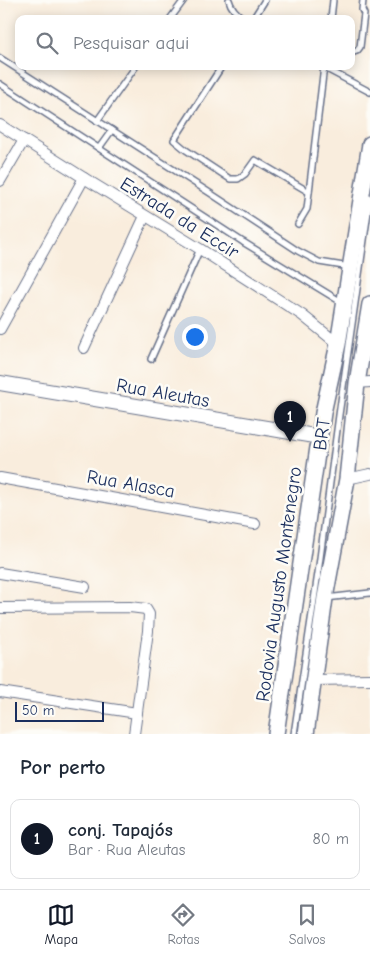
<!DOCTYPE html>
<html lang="pt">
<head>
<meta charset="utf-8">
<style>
  body { margin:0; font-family:"Comic Neue",sans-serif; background:#f6f6f7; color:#1f2937 }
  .scale { position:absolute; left:15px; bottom:12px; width:89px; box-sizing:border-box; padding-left:5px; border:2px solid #1b2f5e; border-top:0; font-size:14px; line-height:18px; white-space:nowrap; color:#1b2f5e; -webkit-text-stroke:4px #fdfcf7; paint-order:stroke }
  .you { position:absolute; left:194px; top:336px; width:18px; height:18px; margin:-12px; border:4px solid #fff; border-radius:50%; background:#1a73e8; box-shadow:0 0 0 8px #1a73e833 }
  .badge { display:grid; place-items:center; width:32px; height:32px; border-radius:50%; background:#111827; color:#fff; font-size:16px; font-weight:700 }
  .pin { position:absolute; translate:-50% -41px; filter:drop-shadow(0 1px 2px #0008) }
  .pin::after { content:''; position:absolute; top:26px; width:18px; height:15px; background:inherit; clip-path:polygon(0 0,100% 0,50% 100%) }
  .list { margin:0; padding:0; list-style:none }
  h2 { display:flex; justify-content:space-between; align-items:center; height:65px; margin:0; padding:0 20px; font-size:21px }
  h2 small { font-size:16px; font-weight:400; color:#747a83 }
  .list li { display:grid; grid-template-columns:32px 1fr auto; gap:15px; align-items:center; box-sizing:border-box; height:80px; margin:0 10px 10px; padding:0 10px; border:1px solid #e0e1e3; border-radius:10px }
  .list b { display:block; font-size:19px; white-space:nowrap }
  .list p { margin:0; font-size:16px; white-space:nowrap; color:#747a83 }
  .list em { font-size:16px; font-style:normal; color:#747a83 }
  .icon { flex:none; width:28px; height:28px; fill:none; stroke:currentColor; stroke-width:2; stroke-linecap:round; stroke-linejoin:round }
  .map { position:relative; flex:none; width:370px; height:734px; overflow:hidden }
  .search { position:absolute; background:#fff; box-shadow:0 2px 12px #0003; left:15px; right:15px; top:15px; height:55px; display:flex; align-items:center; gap:12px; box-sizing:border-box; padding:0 18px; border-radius:10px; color:#747a83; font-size:19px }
  .sheet { height:155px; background:#fff }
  nav { display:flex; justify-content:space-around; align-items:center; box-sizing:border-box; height:70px; border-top:1px solid #e0e1e3; background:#fff; font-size:14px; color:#747a83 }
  nav a { display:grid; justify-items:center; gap:2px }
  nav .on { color:#111827 }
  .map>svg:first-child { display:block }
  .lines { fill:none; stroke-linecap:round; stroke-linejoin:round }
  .lane-casing { stroke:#69728a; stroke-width:8 }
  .street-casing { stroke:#69728a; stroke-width:12 }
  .secondary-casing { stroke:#69728a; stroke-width:16 }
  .primary-casing { stroke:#69728a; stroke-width:18 }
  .lane { stroke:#fff; stroke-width:5 }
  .street { stroke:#fff; stroke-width:10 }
  .secondary { stroke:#fff; stroke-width:14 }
  .primary { stroke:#fff; stroke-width:15 }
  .labels { text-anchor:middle; stroke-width:5; stroke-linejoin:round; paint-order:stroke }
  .street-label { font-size:19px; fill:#1b2f5e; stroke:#fdfcf7 }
</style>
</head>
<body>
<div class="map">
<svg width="370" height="734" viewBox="0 0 370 734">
  <rect width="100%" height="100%" fill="#fdfcf7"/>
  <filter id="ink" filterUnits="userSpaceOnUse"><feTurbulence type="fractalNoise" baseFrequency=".02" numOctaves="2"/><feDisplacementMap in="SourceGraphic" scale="10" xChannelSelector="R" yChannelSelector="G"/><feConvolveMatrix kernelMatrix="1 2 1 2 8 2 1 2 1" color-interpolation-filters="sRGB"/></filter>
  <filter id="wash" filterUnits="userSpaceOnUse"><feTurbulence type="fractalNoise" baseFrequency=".0096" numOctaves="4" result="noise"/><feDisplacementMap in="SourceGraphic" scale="20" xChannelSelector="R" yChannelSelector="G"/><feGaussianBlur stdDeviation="1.12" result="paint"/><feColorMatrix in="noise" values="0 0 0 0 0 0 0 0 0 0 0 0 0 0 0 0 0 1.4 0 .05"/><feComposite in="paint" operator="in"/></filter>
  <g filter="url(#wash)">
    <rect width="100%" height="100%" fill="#f9eddd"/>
  </g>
  <g filter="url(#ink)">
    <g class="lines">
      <defs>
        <g id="lane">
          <path d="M 229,0 C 231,8 237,14 244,19"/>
          <polyline points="170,19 184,0"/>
          <polyline points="253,19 265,0"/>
          <polyline points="331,19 333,0"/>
          <polyline points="351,53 357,51 360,47 364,14 362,10 363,0"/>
          <polyline points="0,58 210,193 298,251 319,262 350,267"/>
          <polyline points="222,66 174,140 186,150 230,179 238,179 245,174 255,160 309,192"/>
          <polyline points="321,66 370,92"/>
          <polyline points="0,84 243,242 343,303"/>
          <polyline points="97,121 136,66"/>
          <polyline points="99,148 112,130"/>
          <polyline points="298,224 307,209 324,66"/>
          <polyline points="151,359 200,249"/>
          <polyline points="326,598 370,593"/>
          <polyline points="294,734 318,573 339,415 370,198"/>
        </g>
        <g id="street">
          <polyline points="0,125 84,178 200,249 302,315 338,344"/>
          <polyline points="0,181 24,140"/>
          <polyline points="0,329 84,178"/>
          <polyline points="84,348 145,216"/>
          <polyline points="357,383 370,382"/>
          <polyline points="0,478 255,524"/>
          <polyline points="347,479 370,474"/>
          <polyline points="0,573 85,587"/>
          <polyline points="0,608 130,607 146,609 149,614 148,631 134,734"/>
          <polyline points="314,680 370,679"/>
          <polyline points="0,692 137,713"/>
        </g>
        <polyline id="secondary" points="0,383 320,437"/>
        <g id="primary">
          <polyline points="276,734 323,413 338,344 370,144"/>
          <polyline points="306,734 325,598 347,479 357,383 370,304"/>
        </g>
      </defs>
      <use href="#lane" class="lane-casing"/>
      <use href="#street" class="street-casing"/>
      <use href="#secondary" class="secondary-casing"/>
      <use href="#primary" class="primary-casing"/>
      <use href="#lane" class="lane"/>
      <use href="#street" class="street"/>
      <use href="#secondary" class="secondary"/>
      <use href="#primary" class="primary"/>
    </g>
  </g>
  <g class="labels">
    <g class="street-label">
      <text transform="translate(180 217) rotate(32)" y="7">Estrada da Eccir</text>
      <text transform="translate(163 392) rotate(10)" y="7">Rua Aleutas</text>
      <text transform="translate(321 434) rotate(-82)" y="7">BRT</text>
      <text transform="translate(131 483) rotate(10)" y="7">Rua Alasca</text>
      <text transform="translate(278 584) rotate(-82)" y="7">Rodovia Augusto Montenegro</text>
    </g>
  </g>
</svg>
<div class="scale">50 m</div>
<div class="you"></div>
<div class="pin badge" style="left:290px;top:442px">1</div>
<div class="search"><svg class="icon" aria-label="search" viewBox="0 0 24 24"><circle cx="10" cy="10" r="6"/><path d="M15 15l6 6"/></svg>Pesquisar aqui</div>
</div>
<section class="sheet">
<h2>Por perto<small></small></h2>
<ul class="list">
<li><span class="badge">1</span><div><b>conj. Tapajós</b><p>Bar · Rua Aleutas</p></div><em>80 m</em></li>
</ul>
</section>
<nav>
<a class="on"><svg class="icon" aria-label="map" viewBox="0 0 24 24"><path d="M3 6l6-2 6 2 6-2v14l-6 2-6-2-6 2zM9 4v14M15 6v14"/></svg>Mapa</a>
<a><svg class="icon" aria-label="directions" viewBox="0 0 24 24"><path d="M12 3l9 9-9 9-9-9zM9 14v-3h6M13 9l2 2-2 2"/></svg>Rotas</a>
<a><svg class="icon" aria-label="saved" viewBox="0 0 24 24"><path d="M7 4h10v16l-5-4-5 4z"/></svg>Salvos</a>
</nav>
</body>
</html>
